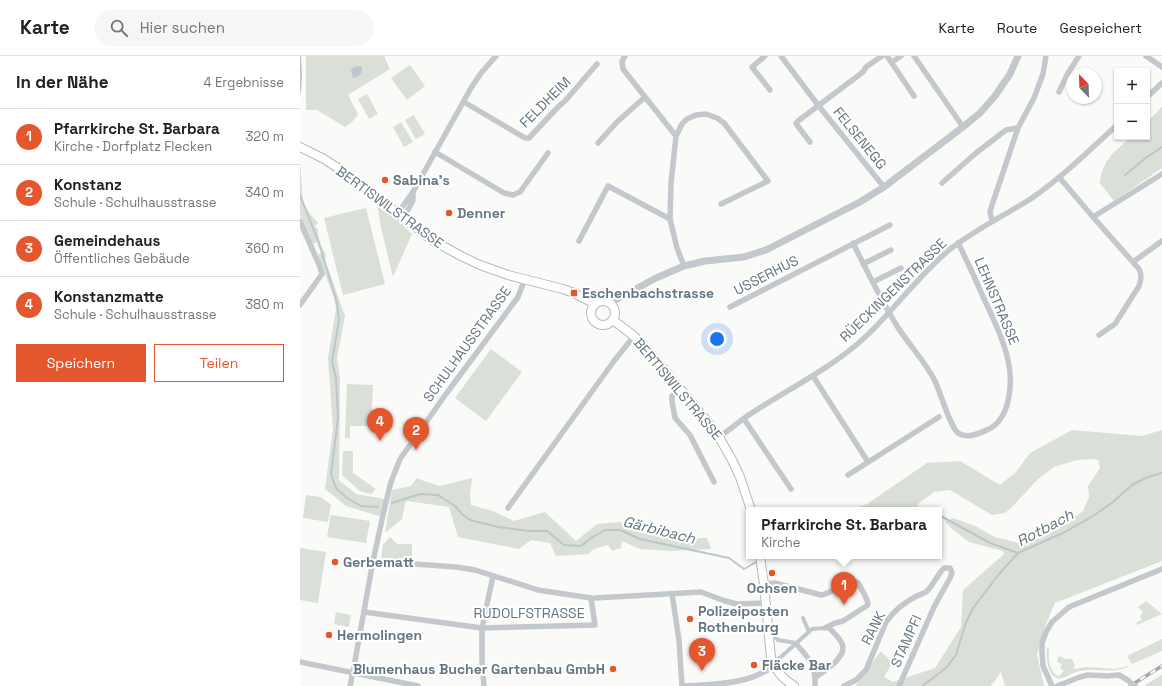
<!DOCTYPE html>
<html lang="de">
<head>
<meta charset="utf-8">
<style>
  body { margin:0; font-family:"Space Grotesk",sans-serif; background:#f6f6f6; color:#202124 }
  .controls { position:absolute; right:12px; top:12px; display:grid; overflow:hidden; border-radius:0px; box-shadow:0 1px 3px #0004 }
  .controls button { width:36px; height:36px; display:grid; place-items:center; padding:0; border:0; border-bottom:1px solid #e0e0e0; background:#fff; color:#202124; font:20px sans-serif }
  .compass { position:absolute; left:766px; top:12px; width:36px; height:36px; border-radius:50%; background:#fff; box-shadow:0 1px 3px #0004; rotate:337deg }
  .you { position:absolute; left:417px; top:283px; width:14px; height:14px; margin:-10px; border:3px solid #fff; border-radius:50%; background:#1a73e8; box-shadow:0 0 0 6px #1a73e833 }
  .badge { display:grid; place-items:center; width:26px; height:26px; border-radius:50%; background:#e4572e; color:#fff; font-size:13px; font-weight:700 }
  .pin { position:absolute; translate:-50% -33px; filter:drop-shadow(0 1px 2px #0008) }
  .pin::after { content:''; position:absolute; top:21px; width:14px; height:12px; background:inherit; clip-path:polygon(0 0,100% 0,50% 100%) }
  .popup { position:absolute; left:446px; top:451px; width:196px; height:52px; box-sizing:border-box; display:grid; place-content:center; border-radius:0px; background:#fff; filter:drop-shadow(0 1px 3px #0005); font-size:13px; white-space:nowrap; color:#757577 }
  .popup b { font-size:15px; color:#202124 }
  .popup::after { content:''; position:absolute; left:50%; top:100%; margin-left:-8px; border:8px solid transparent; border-top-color:#fff }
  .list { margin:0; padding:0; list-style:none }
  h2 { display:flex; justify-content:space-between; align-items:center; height:52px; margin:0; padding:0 16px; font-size:17px }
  h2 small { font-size:13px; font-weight:400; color:#757577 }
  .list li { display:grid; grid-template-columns:26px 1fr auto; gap:12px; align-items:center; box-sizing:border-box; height:56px; padding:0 16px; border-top:1px solid #e0e0e0 }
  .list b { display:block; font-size:15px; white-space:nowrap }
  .list p { margin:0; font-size:13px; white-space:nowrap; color:#757577 }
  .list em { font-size:13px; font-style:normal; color:#757577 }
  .actions { display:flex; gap:8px; padding:12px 16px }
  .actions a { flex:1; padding:9px 0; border:1px solid #e4572e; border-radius:0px; text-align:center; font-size:14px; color:#e4572e }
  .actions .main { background:#e4572e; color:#fff }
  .icon { flex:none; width:22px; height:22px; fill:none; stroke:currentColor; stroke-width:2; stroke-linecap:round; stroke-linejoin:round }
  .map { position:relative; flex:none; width:862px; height:630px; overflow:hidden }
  header { display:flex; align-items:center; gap:24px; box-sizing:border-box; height:56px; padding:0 20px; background:#fff; border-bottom:1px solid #e0e0e0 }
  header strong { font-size:19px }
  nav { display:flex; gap:22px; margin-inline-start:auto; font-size:14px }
  .search { width:280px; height:36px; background:#f6f6f6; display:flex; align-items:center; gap:10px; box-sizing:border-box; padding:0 14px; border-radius:22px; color:#757577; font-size:15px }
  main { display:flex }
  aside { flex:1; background:#fff }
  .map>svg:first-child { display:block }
  .green { fill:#dadfd7 }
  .water { fill:#bbc7cb }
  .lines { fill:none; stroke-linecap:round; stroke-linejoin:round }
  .stream { stroke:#bbc7cb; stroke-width:2 }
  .secondary-casing { stroke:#b3babf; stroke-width:10 }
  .pedestrian { stroke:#c3c8cc; stroke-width:4 }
  .minor { stroke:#c3c8cc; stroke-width:5.5 }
  .tertiary { stroke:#c3c8cc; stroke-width:7 }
  .secondary { stroke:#fff; stroke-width:8 }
  .rail-casing { stroke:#a2aab0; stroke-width:3.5 }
  .rail { stroke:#fff; stroke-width:2; stroke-dasharray:6; stroke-linecap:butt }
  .minor-bridge { stroke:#c3c8cc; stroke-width:5.5 }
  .poi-dot { fill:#e4572e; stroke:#fff; stroke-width:1.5 }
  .labels { text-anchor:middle; stroke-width:4; stroke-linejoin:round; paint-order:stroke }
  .street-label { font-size:14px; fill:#657683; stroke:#fff }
  .poi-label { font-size:14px; font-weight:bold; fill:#657683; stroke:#fff; text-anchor:start }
  .water-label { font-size:15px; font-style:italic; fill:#60757c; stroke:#fff }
</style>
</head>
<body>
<header>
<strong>Karte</strong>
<div class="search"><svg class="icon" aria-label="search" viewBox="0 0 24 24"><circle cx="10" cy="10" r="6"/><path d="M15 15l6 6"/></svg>Hier suchen</div>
<nav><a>Karte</a><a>Route</a><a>Gespeichert</a></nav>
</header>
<main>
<aside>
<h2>In der Nähe<small>4 Ergebnisse</small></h2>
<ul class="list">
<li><span class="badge">1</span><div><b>Pfarrkirche St. Barbara</b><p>Kirche · Dorfplatz Flecken</p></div><em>320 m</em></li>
<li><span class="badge">2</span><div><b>Konstanz</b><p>Schule · Schulhausstrasse</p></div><em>340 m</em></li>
<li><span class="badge">3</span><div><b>Gemeindehaus</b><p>Öffentliches Gebäude</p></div><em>360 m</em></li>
<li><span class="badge">4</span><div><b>Konstanzmatte</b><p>Schule · Schulhausstrasse</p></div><em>380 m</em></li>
</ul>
<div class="actions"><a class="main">Speichern</a><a>Teilen</a></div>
</aside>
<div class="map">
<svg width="862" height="630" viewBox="0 0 862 630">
  <rect width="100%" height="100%" fill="#fafaf8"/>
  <g class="green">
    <polygon points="6,0 84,0 90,13 48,39 58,58 53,65 45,71 17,54 6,54"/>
    <polygon points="110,9 125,30 107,44 91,22"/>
    <polygon points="67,38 78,58 69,63 58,43"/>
    <path d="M 862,51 L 862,112 L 814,145 L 800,127 C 803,103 813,97 831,81 L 847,81 L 847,66 Z"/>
    <polygon points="114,59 125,78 116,83 105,64"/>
    <polygon points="101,66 113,86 104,91 93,71"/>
    <polygon points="0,106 3,146 6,153 18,167 15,170 18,174 18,178 21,190 26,198 25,205 28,212 45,260 37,302 40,322 39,424 56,438 85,443 82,461 46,450 25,433 33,373 28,302 36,253 34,242 18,199 21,197 17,186 13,188 0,158"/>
    <polygon points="77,148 78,148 91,158 112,178 93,221 81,172"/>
    <polygon points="66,152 85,228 43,239 24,162"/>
    <polygon points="191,293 222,316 186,365 155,342"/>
    <polygon points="47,328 73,329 71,370 50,370 50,382 45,382"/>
    <polygon points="772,374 842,380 862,374 862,505 755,547 744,573 737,599 744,630 705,630 701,616 691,630 555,630 581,595 592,607 584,621 593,626 635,612 661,571 663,534 704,498 703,495 669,486 650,471 645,465 653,462 675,470 695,481 722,488 747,479 767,467 783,455 789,441 788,430 800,412 798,404 792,403 777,404 754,411 738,423 713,450 705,457 692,459 650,434 634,436 619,447 616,454 550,454 567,448 627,407 660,405 700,429 716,416 730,397"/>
    <polygon points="43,395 53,395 53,417 76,433 71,438 60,435 42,419"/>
    <polygon points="117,422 124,425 140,430 172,422 170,438 171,449 193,455 214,465 245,456 276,485 297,468 321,466 346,478 376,483 407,482 411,493 372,495 340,493 322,485 321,492 312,495 308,489 294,493 288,498 256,500 250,487 231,484 219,493 158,481 149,451 107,445 105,448 102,463 85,477 92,434 111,430"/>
    <polygon points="6,439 21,441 31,449 28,466 3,462"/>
    <polygon points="31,459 70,465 66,487 27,481"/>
    <polygon points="90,481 97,488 112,488 112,505 81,503 83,489"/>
    <polygon points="0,492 26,496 18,547 0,544"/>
    <polygon points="846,545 862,558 837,569 836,567 842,564 840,560 843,556 838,551"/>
    <polygon points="36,556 51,559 49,571 34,568"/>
    <polygon points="862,583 862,595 832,608 827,600"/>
    <path d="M 747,592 L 749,592 C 748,602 749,617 759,620 L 764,615 L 760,612 L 762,608 L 757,606 L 758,604 L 757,603 L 760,600 L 765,603 L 772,603 L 775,609 L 773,613 L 787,611 L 816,613 L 828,610 L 828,611 C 810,619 791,610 773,617 C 767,620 761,625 755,621 C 747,616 746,600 747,592 Z"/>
    <polygon points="862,619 862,630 846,630 845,629"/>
  </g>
  <path class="water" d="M 58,10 L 62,11 C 62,18 59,21 53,22 L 51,15 L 53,11 Z"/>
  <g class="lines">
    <g class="stream">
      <polyline points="0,36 1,18 0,0"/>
      <polyline points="825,119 847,101 862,91"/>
      <polyline points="0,139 19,187 37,247 39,264 32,306 36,322 38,362 31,418 36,432 47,442 61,450 78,451"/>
      <polyline points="92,447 120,438 138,439 155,450 162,458 170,464 198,471 229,475 247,475 264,489 281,490 291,482 305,474 320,474 340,483 429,502 444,513 458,505"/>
      <polyline points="639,459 690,487 718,497"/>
      <polyline points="622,630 646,612 656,599 666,566 674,551 699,518 718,497 765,476 793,460 813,446 832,429 845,422 862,417"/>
    </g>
    <defs>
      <g id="secondary">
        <polyline points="0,91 24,103 44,116 132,184 161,200 180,209 208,219 263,233 274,237 295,248"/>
        <circle cx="303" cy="257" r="12"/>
        <polyline points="313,264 334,280 346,292 407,365 419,381 432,404 440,421 451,454"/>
        <path d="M 460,500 L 464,528 L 471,602 C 475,615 483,623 494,630"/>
      </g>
    </defs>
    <use href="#secondary" class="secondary-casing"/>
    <g class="pedestrian">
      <polyline points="503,562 509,576"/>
      <polyline points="473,580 478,584 496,587"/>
      <polyline points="476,604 481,601 512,573 525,572"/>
    </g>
    <g class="minor">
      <polyline points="325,0 322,5 323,13 376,80"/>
      <polyline points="465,0 452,11 470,34"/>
      <polyline points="481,0 518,49 584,131"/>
      <polyline points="587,0 614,40"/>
      <polyline points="614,0 663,71"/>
      <polyline points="846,0 862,11"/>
      <polyline points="595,4 601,0"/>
      <polyline points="759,36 768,17 779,0"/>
      <polyline points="847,41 862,27"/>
      <polyline points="164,46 225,82 229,82 259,50 265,45 297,8"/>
      <polyline points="510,86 497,69 496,67 498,65 563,16 566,11 582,0"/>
      <polyline points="298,87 317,66 345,41"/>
      <polyline points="135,96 204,137 213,139 220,136 248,97"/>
      <path d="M 759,121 L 793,161 L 839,213 C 842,220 841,223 839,230 L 815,268 L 799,279"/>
      <polyline points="642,127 676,97 706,74 718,72"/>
      <polyline points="98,157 113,136 171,32 181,17 196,0"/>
      <polyline points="793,161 862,118"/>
      <polyline points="104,162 113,144 113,136"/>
      <polyline points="0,165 20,211 22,218 0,249"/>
      <polyline points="693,165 691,161 690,155 718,72 734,42 743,18 746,0"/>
      <polyline points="279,185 308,130 370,163"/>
      <path d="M 553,187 C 567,215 581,244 597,270 C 609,289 625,305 635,325 C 640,336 651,372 658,377 C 667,383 678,378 687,374 C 711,364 713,326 708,304 C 703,283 694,264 685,245 C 676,225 668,206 658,187"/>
      <polyline points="833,206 862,185"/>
      <polyline points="563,208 591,194"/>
      <polyline points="384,210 377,192 370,163 371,127 376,80 382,68 387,63 396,59 406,58 417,62 424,67 468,125 421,148"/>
      <polyline points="573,226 601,212"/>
      <polyline points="430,251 590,169"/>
      <polyline points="513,320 568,406"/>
      <polyline points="380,332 372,340 372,345 375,362 390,379 414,426"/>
      <polyline points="444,363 491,433"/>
      <path d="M 419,381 C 428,375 435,369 443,363 C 482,336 526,316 562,284 C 592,257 616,222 648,195 C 674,174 704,160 732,142 C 762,121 790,94 817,69"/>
      <polyline points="548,419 639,361"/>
      <polyline points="208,452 314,305 334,280"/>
      <path d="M 464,528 L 475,527 L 521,539 C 531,538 550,523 557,526 C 559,528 561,532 562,534 C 565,539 568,544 568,549 L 543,565 L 535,567 L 525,572"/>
      <polyline points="372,538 379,584 382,630"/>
      <polyline points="295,542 401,536 425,545 437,548 465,547"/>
      <polyline points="64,556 182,572 295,569 291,542 238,534 175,514 156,511 73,505"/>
      <path d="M 498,590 C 510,603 516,612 515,630"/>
      <polyline points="0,606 118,630"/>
      <path d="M 516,621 C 524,615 544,603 543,591 C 542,583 533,576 528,571"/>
      <polyline points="50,630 53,616 73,505 85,450 91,426 100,403 146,338 218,241 223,228 224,223"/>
      <polyline points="184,630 182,605 182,572 193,520"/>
      <path d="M 384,630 C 404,629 426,629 446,623 C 456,621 465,615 474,611"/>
      <path d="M 544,630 L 556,624 L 566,614 L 586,566 C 594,555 603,547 615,541 C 618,539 624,538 627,535 C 632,531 637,519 644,512 L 650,512 L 652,517 L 650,522 L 634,551 L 599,630"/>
      <polyline points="752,630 743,610 742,596 742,587 746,576 752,566 769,551 862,513"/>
      <polyline points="757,630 780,621 788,619 807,620 819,619 826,623"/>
    </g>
    <polyline class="tertiary" points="310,247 356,222 384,210 405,205 444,201 466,194 560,146 584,131 663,71 680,57 695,40 710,18 718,0"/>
    <use href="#secondary" class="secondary"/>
    <defs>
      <polyline id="rail" points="830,630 862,610"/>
    </defs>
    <use href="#rail" class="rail-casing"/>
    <use href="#rail" class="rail"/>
    <polyline class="minor-bridge" points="826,623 835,630"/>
  </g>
  <g class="poi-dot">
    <circle cx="85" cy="124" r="4"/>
    <circle cx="149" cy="157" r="4"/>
    <rect x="270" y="233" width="8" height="8" rx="2"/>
    <circle cx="35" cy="506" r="4"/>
    <circle cx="472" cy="517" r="4"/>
    <circle cx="390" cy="563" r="4"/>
    <circle cx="29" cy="579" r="4"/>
    <circle cx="454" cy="609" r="4"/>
    <circle cx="313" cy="613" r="4"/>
  </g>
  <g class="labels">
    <g class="street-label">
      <text transform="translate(245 46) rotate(-45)" y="5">FELDHEIM</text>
      <text transform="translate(560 82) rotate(51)" y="5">FELSENEGG</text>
      <text transform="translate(90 151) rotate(36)" y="5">BERTISWILSTRASSE</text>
      <text transform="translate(466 219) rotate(-27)" y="5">USSERHUS</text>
      <text transform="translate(593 234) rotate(-44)" y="5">RÜECKINGENSTRASSE</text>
      <text transform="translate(697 245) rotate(67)" y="5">LEHNSTRASSE</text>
      <text transform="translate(167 288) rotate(-54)" y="5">SCHULHAUSSTRASSE</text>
      <text transform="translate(378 333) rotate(50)" y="5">BERTISWILSTRASSE</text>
      <text x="229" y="562">RUDOLFSTRASSE</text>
      <text transform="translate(573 572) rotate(-63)" y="5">RANK</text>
      <text transform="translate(606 585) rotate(-66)" y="5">STAMPFI</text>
    </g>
    <g class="poi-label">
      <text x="93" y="129">Sabina's</text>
      <text x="157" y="162">Denner</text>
      <text x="282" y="242">Eschenbachstrasse</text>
      <text x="43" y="511">Gerbematt</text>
      <text x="472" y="537" text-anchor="middle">Ochsen</text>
      <text x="398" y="560">Polizeiposten<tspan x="398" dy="16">Rothenburg</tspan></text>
      <text x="37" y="584">Hermolingen</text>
      <text x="462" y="614">Fläcke Bar</text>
      <text x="305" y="618" text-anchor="end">Blumenhaus Bucher Gartenbau GmbH</text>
    </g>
    <g class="water-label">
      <text transform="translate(745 472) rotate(-28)" y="5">Rotbach</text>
      <text transform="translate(359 474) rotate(14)" y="5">Gärbibach</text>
    </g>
  </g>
</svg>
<div class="controls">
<button>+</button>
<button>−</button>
</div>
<svg class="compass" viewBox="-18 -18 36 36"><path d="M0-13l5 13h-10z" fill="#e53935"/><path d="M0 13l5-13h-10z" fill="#757577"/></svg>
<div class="you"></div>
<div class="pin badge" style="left:544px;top:549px">1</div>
<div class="popup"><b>Pfarrkirche St. Barbara</b>Kirche</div>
<div class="pin badge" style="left:116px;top:394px">2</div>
<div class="pin badge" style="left:402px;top:615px">3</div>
<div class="pin badge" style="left:80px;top:385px">4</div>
</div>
</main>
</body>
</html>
